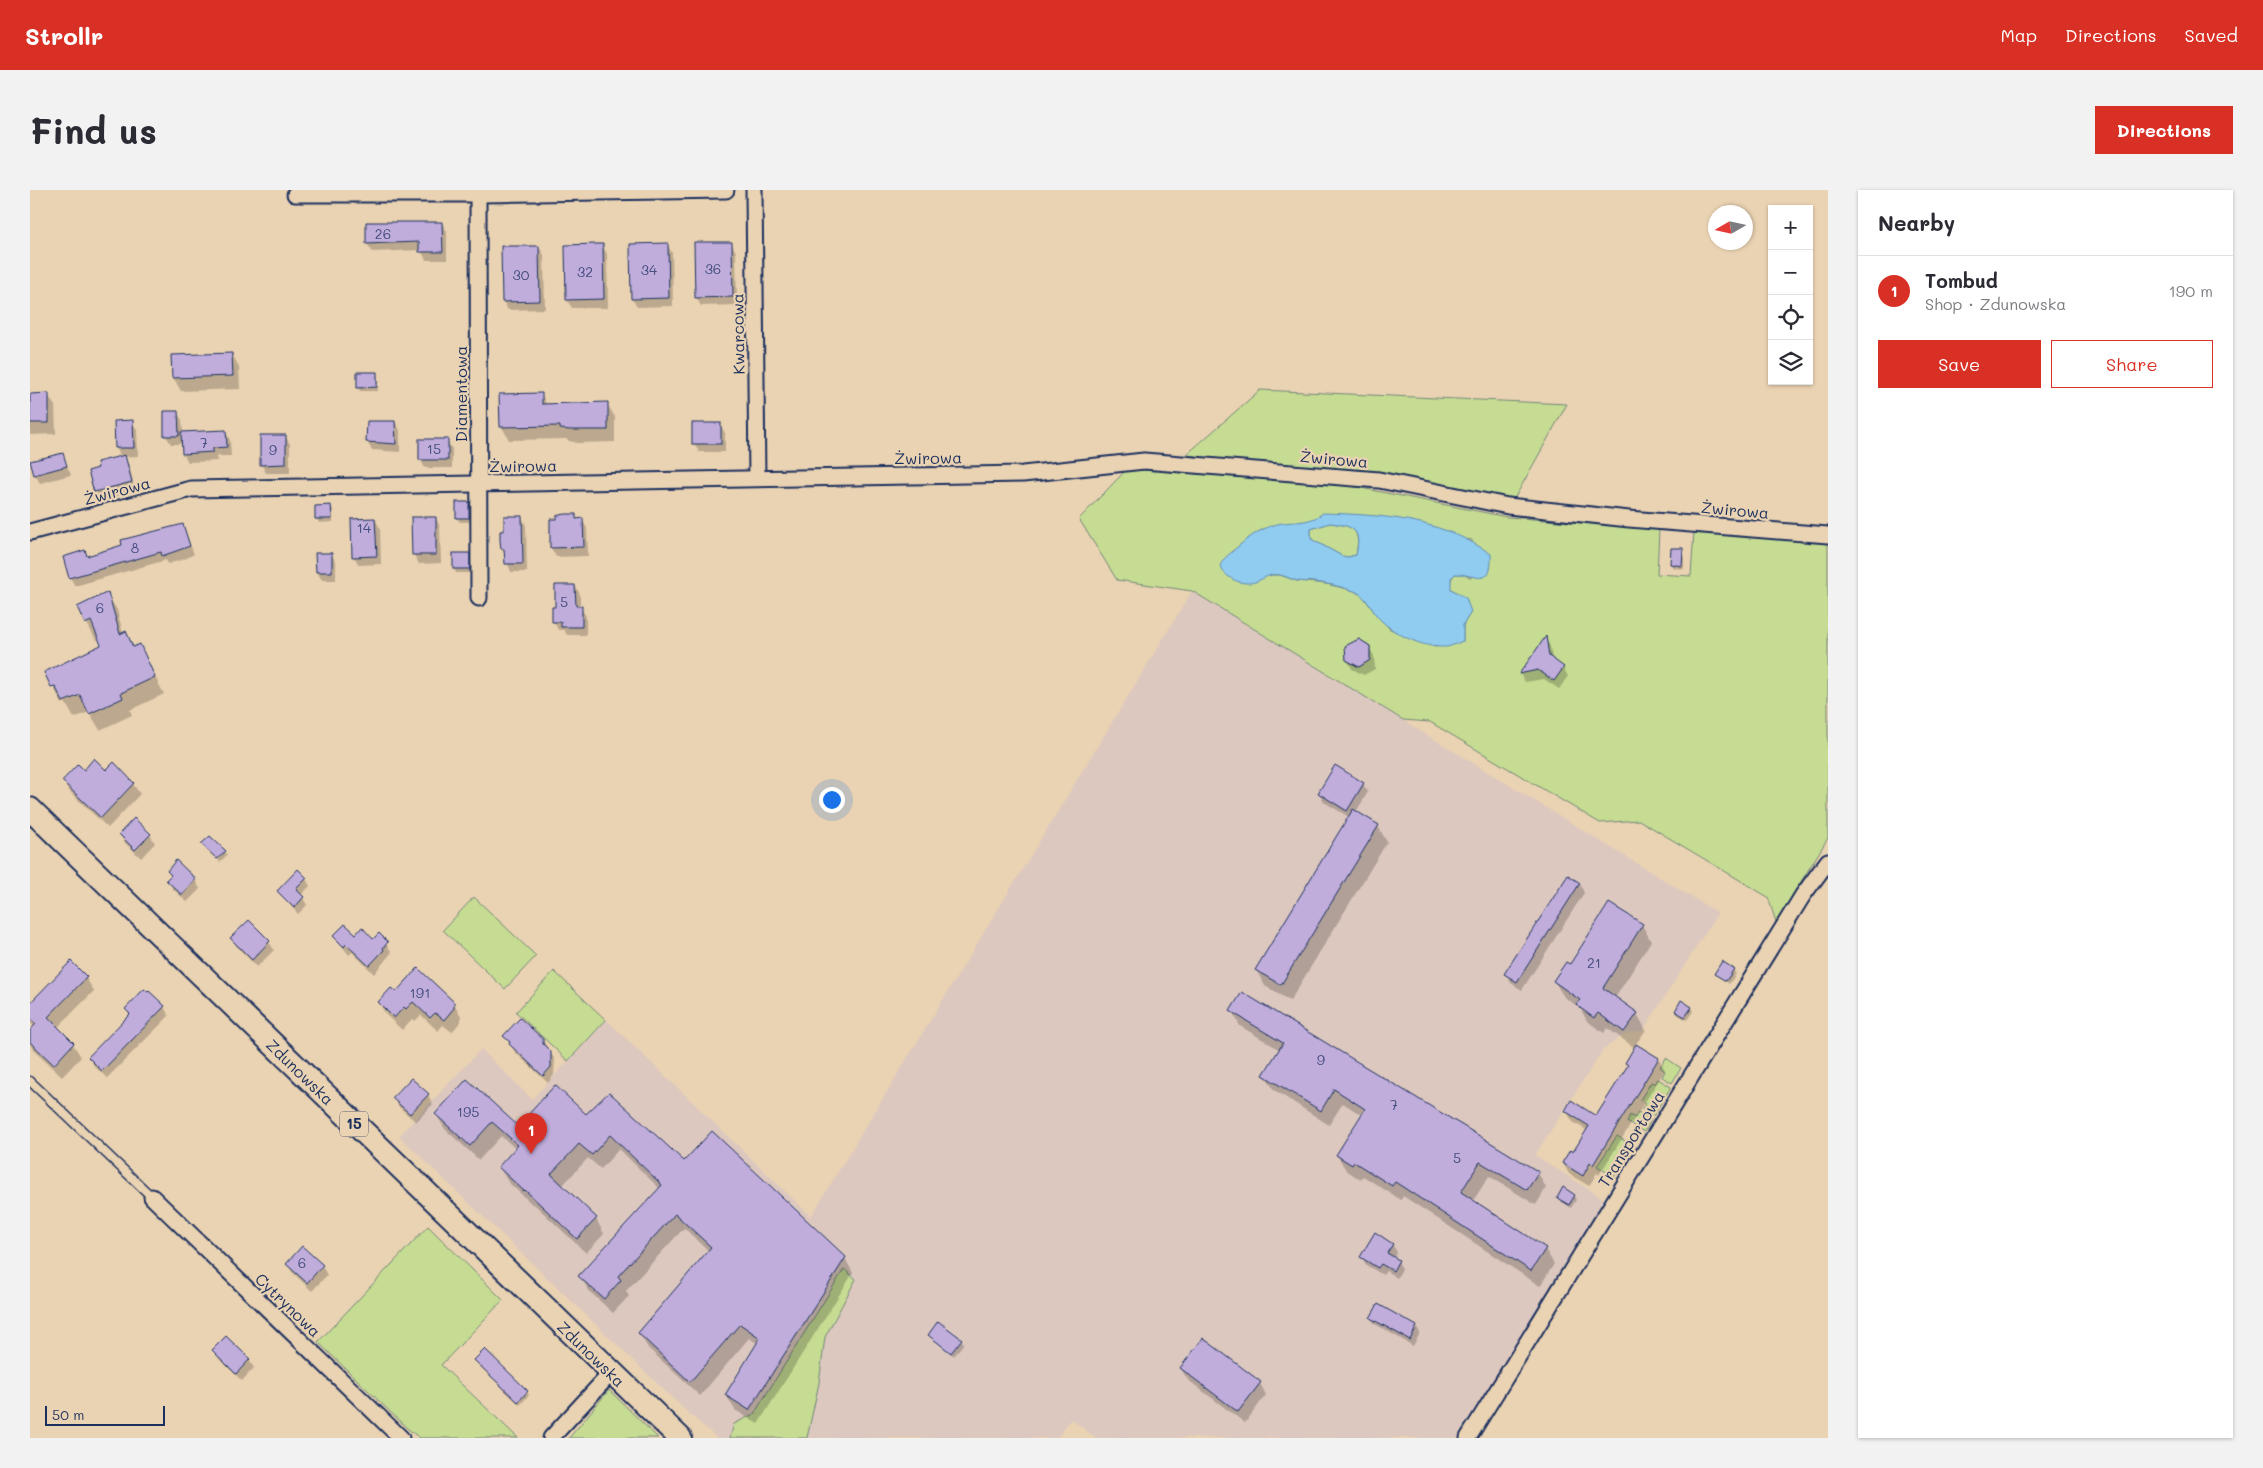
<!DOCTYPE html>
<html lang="en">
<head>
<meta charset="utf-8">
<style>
  body { margin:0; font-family:Mali,sans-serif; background:#f2f2f3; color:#2b2b33 }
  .controls { position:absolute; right:15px; top:15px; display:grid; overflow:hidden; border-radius:0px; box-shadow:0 1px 4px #0004 }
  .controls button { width:45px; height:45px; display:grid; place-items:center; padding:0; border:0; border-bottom:1px solid #e1e1e2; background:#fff; color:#2b2b33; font:25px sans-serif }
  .compass { position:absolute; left:1678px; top:15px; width:45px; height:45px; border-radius:50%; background:#fff; box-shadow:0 1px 4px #0004; rotate:261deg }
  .scale { position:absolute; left:15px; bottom:12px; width:120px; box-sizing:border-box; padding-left:5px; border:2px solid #1b2f5e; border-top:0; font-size:14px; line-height:18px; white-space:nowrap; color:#1b2f5e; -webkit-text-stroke:4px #ead3b2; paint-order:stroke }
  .you { position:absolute; left:801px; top:609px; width:18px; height:18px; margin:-12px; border:4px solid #fff; border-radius:50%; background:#1a73e8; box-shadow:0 0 0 8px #1a73e833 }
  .badge { display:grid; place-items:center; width:32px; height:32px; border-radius:50%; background:#d93025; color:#fff; font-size:16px; font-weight:700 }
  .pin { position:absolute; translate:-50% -41px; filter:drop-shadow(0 1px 2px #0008) }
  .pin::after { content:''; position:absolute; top:26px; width:18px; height:15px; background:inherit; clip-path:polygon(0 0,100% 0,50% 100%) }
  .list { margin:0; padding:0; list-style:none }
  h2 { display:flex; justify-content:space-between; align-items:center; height:65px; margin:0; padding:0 20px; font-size:21px }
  h2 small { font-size:16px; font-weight:400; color:#7c7c81 }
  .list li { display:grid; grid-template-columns:32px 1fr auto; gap:15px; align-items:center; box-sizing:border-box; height:70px; padding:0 20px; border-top:1px solid #e1e1e2 }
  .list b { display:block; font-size:19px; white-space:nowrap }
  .list p { margin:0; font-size:16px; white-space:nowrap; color:#7c7c81 }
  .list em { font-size:16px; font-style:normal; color:#7c7c81 }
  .actions { display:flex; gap:10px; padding:15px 20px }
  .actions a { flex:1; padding:11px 0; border:1px solid #d93025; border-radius:0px; text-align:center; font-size:18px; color:#d93025 }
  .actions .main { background:#d93025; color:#fff }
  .icon { flex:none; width:28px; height:28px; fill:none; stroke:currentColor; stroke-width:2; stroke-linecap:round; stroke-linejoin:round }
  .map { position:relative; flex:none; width:1798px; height:1248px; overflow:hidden; border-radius:0px }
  header { display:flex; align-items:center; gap:30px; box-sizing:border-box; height:70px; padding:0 25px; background:#d93025; color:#fff }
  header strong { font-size:24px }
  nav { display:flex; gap:28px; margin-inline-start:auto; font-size:18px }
  .intro { display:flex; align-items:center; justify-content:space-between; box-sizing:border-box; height:120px; padding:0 30px }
  h1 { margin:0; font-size:35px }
  .button { padding:12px 22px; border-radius:0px; background:#d93025; color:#fff; font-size:18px; font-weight:700 }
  main { display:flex; gap:30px; padding:0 30px }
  aside { flex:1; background:#fff; border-radius:0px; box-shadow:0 1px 4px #0004 }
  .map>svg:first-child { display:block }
  .built { fill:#ddc8bf }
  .green { fill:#c6dc92; stroke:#708678; fill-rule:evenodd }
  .water { fill:#90cbf0; stroke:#618db6; fill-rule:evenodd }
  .shadow { fill:#0003 }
  .building { fill:#c0addc; stroke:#1b2f5e }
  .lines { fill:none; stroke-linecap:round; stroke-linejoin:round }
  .lane-casing { stroke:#1b2f5e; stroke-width:11 }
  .street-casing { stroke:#1b2f5e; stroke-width:19 }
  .primary-casing { stroke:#1b2f5e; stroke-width:26 }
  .lane { stroke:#ead3b2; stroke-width:8 }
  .street { stroke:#ead3b2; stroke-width:15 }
  .primary { stroke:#ead3b2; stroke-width:22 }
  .labels { text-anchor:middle; stroke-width:4.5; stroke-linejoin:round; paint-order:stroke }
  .number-label { font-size:14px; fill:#444e7e }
  .shield { fill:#ead3b2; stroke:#596077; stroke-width:1 }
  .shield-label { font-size:15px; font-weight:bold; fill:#1b2f5e }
  .street-label { font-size:16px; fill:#1b2f5e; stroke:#ead3b2 }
</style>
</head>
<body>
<header>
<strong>Strollr</strong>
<nav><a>Map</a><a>Directions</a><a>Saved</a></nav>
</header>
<div class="intro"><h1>Find us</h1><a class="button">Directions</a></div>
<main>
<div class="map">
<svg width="1798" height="1248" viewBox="0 0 1798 1248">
  <rect width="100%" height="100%" fill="#ead3b2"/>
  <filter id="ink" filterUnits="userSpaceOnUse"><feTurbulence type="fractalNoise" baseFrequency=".02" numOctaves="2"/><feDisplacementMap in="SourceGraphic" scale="10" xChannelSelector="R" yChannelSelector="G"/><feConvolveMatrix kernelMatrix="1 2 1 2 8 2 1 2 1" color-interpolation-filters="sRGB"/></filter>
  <g filter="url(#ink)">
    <polygon class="built" points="1162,401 1688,723 1613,841 1595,844 1573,860 1505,965 1577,1011 1431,1248 1066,1248 1041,1229 1027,1248 687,1248 659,1224 369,946 451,859 502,909 577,830 781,1026"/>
    <g class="green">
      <polygon points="1230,200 1537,214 1483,311 1349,286 1156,265"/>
      <path d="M 1097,279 L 1311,294 L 1477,327 L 1629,339 L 1627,384 L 1661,386 L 1664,341 L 1798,350 L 1798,648 L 1746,732 L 1738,707 L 1609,630 L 1570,633 L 1400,532 L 1373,530 L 1162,401 L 1087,390 L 1049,329 ZM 1284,330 L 1442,350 L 1441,388 L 1433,384 L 1425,384 C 1420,389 1420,393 1421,399 L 1428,403 L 1441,422 L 1433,435 L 1433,451 L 1405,457 L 1388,451 L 1360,439 L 1348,427 L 1332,405 L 1322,400 L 1296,394 L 1267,391 L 1250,385 L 1238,385 L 1201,362 L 1233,339 ZM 1329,449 L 1340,456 L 1340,470 L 1329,477 L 1316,470 L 1316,456 Z"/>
      <path d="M 1300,333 C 1324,336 1331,339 1326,365 L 1318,367 L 1312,366 L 1281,349 L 1281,339 Z"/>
      <polygon points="444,707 506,766 475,799 413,740"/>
      <polygon points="524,781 576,830 538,871 486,822"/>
      <polygon points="1636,868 1651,878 1642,893 1632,887 1635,881 1630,877"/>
      <polygon points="1628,889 1641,897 1623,926 1612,919 1616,913 1610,910 1621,892 1625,894"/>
      <polygon points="1608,922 1621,930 1614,942 1597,932 1600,925 1605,928"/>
      <polygon points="1587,946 1603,956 1584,987 1567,976"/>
      <polygon points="398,1036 473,1110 411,1175 488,1248 390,1248 379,1240 288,1152"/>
      <polygon points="814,1079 826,1089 795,1147 789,1193 777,1248 700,1248 704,1234 724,1224"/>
      <polygon points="579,1200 628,1248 539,1248"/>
    </g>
    <path class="water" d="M 1293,323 C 1354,325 1409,328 1461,364 C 1463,401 1443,383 1425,384 L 1421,388 L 1421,399 L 1436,408 L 1441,422 L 1433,435 L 1433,451 C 1427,453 1421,457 1415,457 C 1392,458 1361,443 1347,426 C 1339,415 1334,403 1321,400 C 1309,396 1295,393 1283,392 C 1278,391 1273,392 1268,391 C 1262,390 1256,386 1250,385 C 1239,383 1234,389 1225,392 C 1211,396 1195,388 1190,376 L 1193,370 C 1207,357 1223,342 1241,336 C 1259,329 1277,336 1293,323 ZM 1300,333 C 1323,336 1332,339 1326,365 L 1318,367 L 1312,366 L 1281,349 L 1281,339 Z"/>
    <g class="shadow">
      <polygon points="412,33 417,41 417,70 396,70 391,60 342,62 337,53"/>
      <polygon points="701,53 706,62 707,115 671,116 666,107"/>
      <polygon points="637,54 642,63 643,116 607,117 602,109"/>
      <polygon points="573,56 577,64 578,118 542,118 537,110"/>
      <polygon points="509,57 514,65 515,119 478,120 473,111"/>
      <polygon points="202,164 209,177 210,199 151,201 143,187"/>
      <polygon points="346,183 348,187 348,201 330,201 328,197"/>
      <polygon points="511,204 517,215 577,214 585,227 585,252 548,253 539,251 537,249 479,250 472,237"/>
      <polygon points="0,205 18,205 25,216 26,244 0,245"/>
      <polygon points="147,222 152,230 153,243 195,241 200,250 201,266 187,266 187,271 158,272 153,263 153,254 141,254 136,246"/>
      <polygon points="85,232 102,232 107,240 108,266 94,267 99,275 105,301 71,310 66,302 60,282 91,267 86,258"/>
      <polygon points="365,232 370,240 370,262 342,260 337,252"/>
      <polygon points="690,234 695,243 695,262 669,262 664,253"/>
      <polygon points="255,246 260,254 260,283 236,283 231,274"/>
      <polygon points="417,250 422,259 422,278 395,278 390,269"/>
      <polygon points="32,264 41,285 10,293 5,285"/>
      <polygon points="439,313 441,317 441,332 430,332 427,328"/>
      <polygon points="301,316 303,320 303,332 289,333 287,329"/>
      <polygon points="545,326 548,330 552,330 557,338 558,366 526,367 521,358 521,330"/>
      <polygon points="492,327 496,336 497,382 481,382 472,358 475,343"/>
      <polygon points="406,328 410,337 411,373 389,374 384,365"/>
      <polygon points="345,329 350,338 351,374 329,375 324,367"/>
      <polygon points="152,335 164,364 157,368 138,374 136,370 45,396 40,387 57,367"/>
      <polygon points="1652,360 1654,363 1654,379 1643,378 1641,374"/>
      <polygon points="301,364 306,372 306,390 292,390 287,382"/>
      <polygon points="439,364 441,368 441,383 426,383 424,379"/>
      <polygon points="545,396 550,404 550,417 556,426 556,445 537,445 534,440 528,440 524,432 526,418"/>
      <polygon points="77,404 87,420 93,443 95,442 104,458 109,456 134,504 100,520 102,525 70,540 59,522 44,528 35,512 32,514 16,482 73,455 70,448 66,450 48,417"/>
      <polygon points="1515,448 1520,456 1522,469 1533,478 1538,486 1529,499 1514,489 1495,492 1490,484"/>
      <polygon points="1339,457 1344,466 1345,479 1334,485 1322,479 1317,470"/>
      <polygon points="54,582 103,594 110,604 78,638 40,602 33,591"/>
      <polygon points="1333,594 1338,602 1326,622 1348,636 1357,652 1260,811 1235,796 1226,780 1319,627 1294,612 1289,603"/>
      <polygon points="90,645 120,645 125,653 111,668 95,653"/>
      <polygon points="173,654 195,661 197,665 190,672"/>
      <polygon points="138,681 165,690 170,699 157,712 143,699 138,690 141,687"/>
      <polygon points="1538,687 1550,694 1554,703 1492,800 1481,793 1476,784"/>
      <polygon points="276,689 280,696 271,705 277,715 268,724 248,701"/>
      <polygon points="1612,735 1621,751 1585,808 1607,824 1616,840 1605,855 1629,869 1635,880 1569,985 1567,983 1559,996 1539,984 1533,973 1544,963 1558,941 1543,932 1536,921 1566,928 1598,876 1596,873 1605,858 1577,838 1574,843 1557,831 1550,818 1534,807 1524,791 1540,776"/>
      <polygon points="326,745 343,750 349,745 362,762 344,784 322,762 319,765 305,747"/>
      <polygon points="202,749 239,752 244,760 227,777 207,757"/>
      <polygon points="41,773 56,788 64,801 27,838 43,854 51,867 32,887 3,860 0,854 0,842 5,838 0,832 0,815"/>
      <polygon points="1703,780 1706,784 1699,794 1686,784"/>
      <polygon points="119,802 134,817 139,826 77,888 64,876 59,867 100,826 96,819"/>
      <polygon points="366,804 423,813 431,826 431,831 422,842 413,835 408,841 391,825 385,831 382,829 372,840 357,826 349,813"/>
      <polygon points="1661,817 1663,821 1657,830 1648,825 1646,821"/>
      <polygon points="1202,821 1508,983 1516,998 1506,1015 1459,986 1443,1011 1515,1059 1524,1074 1510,1096 1373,1006 1371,1010 1333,986 1331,990 1316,980 1307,965 1333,926 1313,913 1299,935 1244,900 1235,885 1250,860 1210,836"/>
      <polygon points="475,846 512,849 525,870 524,885 518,893 485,862"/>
      <polygon points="437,891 488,938 557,926 654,973 815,1068 823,1083 728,1234 705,1220 696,1205 728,1154 719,1148 670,1206 618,1158 609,1143 679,1061 654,1038 596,1101 599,1106 583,1123 559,1101 550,1086 630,999 589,959 571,979 558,968 532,996 566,1029 574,1044 556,1063 504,1014 503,1015 478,992 469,977 486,959 471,946 449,970 415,939 406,924"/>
      <polygon points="398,905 403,914 386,932 369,917 364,908"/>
      <polygon points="1544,1006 1546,1010 1541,1018 1528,1008"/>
      <polygon points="1362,1054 1367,1062 1363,1068 1368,1071 1372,1079 1367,1088 1356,1081 1353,1085 1336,1075 1332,1067"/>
      <polygon points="272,1058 292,1076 297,1085 282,1101 262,1082 257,1074"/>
      <polygon points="1348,1116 1387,1137 1390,1143 1383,1156 1345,1134 1341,1128"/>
      <polygon points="899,1145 931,1150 934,1153 924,1166"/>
      <polygon points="184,1161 219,1170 224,1178 212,1191 189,1169"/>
      <polygon points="448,1174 497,1202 499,1205 490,1215"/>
      <polygon points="1151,1179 1230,1193 1236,1205 1215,1233 1158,1190"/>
    </g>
    <g class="building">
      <polygon points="336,32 412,32 413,62 389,62 389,52 336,54"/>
      <polygon points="664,52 702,52 703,107 665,108"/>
      <polygon points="638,53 639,108 601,109 600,54"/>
      <polygon points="566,54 573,54 574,109 536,110 535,55"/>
      <polygon points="471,56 509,56 510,111 472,112"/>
      <polygon points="202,163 203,186 142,188 141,165"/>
      <polygon points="327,182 347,182 347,197 327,198"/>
      <polygon points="19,203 19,233 0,233 0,204"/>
      <polygon points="512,203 512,214 578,212 578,240 540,240 530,239 530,236 470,237 469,204"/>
      <polygon points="134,221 148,221 149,246 134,246"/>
      <polygon points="103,230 104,258 85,258 84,231"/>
      <polygon points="337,231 365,231 366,254 336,252"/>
      <rect x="662" y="233" width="29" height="21"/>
      <polygon points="196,240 197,257 183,258 183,262 152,264 151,242"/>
      <polygon points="230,245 256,245 256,274 230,275"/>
      <rect x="389" y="249" width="29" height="21"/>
      <polygon points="33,263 37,276 4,285 0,271"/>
      <polygon points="95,265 102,292 64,302 58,281 68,278 67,272"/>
      <rect x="426" y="312" width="13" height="16"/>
      <polygon points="301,315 302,329 285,329 285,316"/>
      <polygon points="537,324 546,324 546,329 553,328 554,357 520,358 520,329 527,329 527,325"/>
      <polygon points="474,326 492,326 493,374 475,374 474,359 471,359 470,350 470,341 474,341"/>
      <polygon points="381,327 406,327 406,365 382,365"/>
      <polygon points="345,328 347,366 322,367 321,329"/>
      <polygon points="153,334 160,356 152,359 132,366 131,362 39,388 33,367 55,360 57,366 92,355 91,350"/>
      <polygon points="1641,358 1653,358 1652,376 1640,374"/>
      <polygon points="285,363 302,363 302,382 286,382"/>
      <rect x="423" y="363" width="17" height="16"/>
      <polygon points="525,395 545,395 546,416 552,416 552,437 531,437 531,432 522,432 522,417 525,417"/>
      <polygon points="78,402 90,444 96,441 103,457 110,454 125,487 91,503 93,508 59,524 50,505 33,512 25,496 21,497 14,482 71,455 61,431 55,434 47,417"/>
      <polygon points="1516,446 1519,466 1534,477 1524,491 1508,480 1489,484"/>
      <polygon points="1329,449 1340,456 1340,470 1329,477 1316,470 1315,456"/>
      <polygon points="64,568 76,580 84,572 104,593 71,628 32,591 48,574 54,580"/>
      <polygon points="1305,575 1334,593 1317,621 1288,603"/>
      <polygon points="1323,619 1349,635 1251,795 1225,780"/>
      <polygon points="104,628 121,644 105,660 89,644"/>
      <polygon points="180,646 196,661 187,669 171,654"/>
      <polygon points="146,670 166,689 152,705 136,690 141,685 137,681"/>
      <polygon points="268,679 277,688 266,699 274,707 264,718 247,701"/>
      <polygon points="1538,685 1550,693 1487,792 1474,784"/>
      <polygon points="1579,713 1613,734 1573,798 1608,823 1594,842 1568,823 1564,828 1546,815 1550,810 1523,791 1536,772 1540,774"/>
      <polygon points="219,730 240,751 222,770 200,748"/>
      <polygon points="315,734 326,744 332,737 343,749 349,743 358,752 353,758 354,760 339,776 316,754 314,757 303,746"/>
      <polygon points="41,771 57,787 18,827 44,853 24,875 0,852 0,840 6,834 0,829 0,813"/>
      <polygon points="1692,771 1704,779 1696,791 1684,784"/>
      <polygon points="388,778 424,812 424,818 414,830 405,823 400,828 383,812 376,819 374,817 364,828 348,812 361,798 366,802"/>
      <polygon points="114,799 118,802 119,801 135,816 72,881 58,867 100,824 95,819"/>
      <polygon points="1212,802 1509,982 1497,1000 1450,972 1431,1002 1516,1058 1501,1081 1365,992 1362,996 1324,972 1322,975 1306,965 1335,919 1304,899 1291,921 1233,885 1253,853 1200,821"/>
      <polygon points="1651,810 1662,817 1655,827 1645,821"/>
      <polygon points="490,828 513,849 513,854 521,862 521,877 513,886 479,854 480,852 473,846"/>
      <polygon points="1606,854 1629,868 1563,975 1560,973 1553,986 1532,973 1540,960 1543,962 1559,936 1535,921 1541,910 1566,926 1598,875 1595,873"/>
      <polygon points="381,888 399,904 380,924 362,908"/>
      <polygon points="437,889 488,936 525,895 556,924 579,902 654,971 682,941 816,1067 719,1220 695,1205 730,1148 710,1134 660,1192 608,1143 681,1057 645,1024 588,1086 591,1090 574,1109 548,1086 632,995 580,945 562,965 549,954 521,984 567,1028 547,1049 495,1000 494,1001 468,977 488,955 462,932 440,956 405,924"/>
      <polygon points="1533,997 1545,1005 1539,1015 1527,1008"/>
      <polygon points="1345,1042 1363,1054 1357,1063 1369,1070 1363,1081 1351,1074 1348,1078 1330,1067"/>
      <polygon points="272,1056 293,1075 277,1093 256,1074"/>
      <polygon points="1348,1114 1387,1136 1380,1150 1340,1128"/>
      <polygon points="908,1131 932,1149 921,1163 898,1145"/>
      <polygon points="196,1146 220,1169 206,1184 182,1160"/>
      <polygon points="1173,1148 1231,1192 1208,1222 1150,1178"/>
      <polygon points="455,1159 498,1201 488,1212 444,1170"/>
    </g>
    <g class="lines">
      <defs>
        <polyline id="lane" points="0,891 122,1007"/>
        <g id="street">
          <polyline points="448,0 449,408"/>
          <polyline points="724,0 727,288"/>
          <polyline points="265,4 448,4 696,0"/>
          <polyline points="0,342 161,299 993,284 1114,271 1349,290 1478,316 1599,329 1798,345"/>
          <polyline points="122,1007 371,1248"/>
          <polyline points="521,1248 581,1183"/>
          <polyline points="1438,1248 1773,705 1798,671"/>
        </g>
        <polyline id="primary" points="0,619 650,1248"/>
      </defs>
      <use href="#lane" class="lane-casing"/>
      <use href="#street" class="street-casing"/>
      <use href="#primary" class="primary-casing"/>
      <use href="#lane" class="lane"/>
      <use href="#street" class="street"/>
      <use href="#primary" class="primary"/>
    </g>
  </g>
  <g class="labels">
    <g class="number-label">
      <text x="353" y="49">26</text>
      <text x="683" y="84">36</text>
      <text x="619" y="85">34</text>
      <text x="555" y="87">32</text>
      <text x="491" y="90">30</text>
      <text x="174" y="258">7</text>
      <text x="404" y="264">15</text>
      <text x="243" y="265">9</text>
      <text x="334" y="343">14</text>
      <text x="105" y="363">8</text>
      <text x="534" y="417">5</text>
      <text x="70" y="423">6</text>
      <text x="1564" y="778">21</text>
      <text x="390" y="808">191</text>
      <text x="1291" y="875">9</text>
      <text x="1364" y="920">7</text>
      <text x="438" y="927">195</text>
      <text x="1427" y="973">5</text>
      <text x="272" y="1078">6</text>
    </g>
    <rect class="shield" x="310" y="921.5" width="28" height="25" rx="4"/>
    <g class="shield-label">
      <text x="324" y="939">15</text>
    </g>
    <g class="street-label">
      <text transform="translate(708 144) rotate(-91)" y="6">Kwarcowa</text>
      <text transform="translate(431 204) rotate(-90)" y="6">Diamentowa</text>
      <text transform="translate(898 268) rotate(-1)" y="6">Żwirowa</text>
      <text transform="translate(1304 269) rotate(5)" y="6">Żwirowa</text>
      <text transform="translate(493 276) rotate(-1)" y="6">Żwirowa</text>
      <text transform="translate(87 301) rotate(-15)" y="6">Żwirowa</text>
      <text transform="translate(1705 320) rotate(5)" y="6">Żwirowa</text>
      <text transform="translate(270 882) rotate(44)" y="6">Zdunowska</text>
      <text transform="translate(1601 949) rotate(-58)" y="6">Transportowa</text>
      <text transform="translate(258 1115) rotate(44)" y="6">Cytrynowa</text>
      <text transform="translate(561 1164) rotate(44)" y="6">Zdunowska</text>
    </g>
  </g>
</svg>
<div class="controls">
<button>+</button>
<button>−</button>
<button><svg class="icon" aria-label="locate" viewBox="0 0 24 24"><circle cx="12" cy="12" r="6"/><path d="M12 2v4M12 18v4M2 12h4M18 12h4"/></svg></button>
<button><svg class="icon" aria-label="layers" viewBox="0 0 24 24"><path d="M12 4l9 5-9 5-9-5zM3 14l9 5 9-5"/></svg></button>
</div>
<svg class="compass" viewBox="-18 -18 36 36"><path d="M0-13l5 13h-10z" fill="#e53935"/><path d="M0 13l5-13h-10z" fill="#7c7c81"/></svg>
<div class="scale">50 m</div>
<div class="you"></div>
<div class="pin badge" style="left:501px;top:964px">1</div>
</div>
<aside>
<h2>Nearby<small></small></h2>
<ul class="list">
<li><span class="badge">1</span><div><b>Tombud</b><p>Shop · Zdunowska</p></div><em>190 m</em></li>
</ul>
<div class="actions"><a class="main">Save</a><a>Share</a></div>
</aside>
</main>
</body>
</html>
